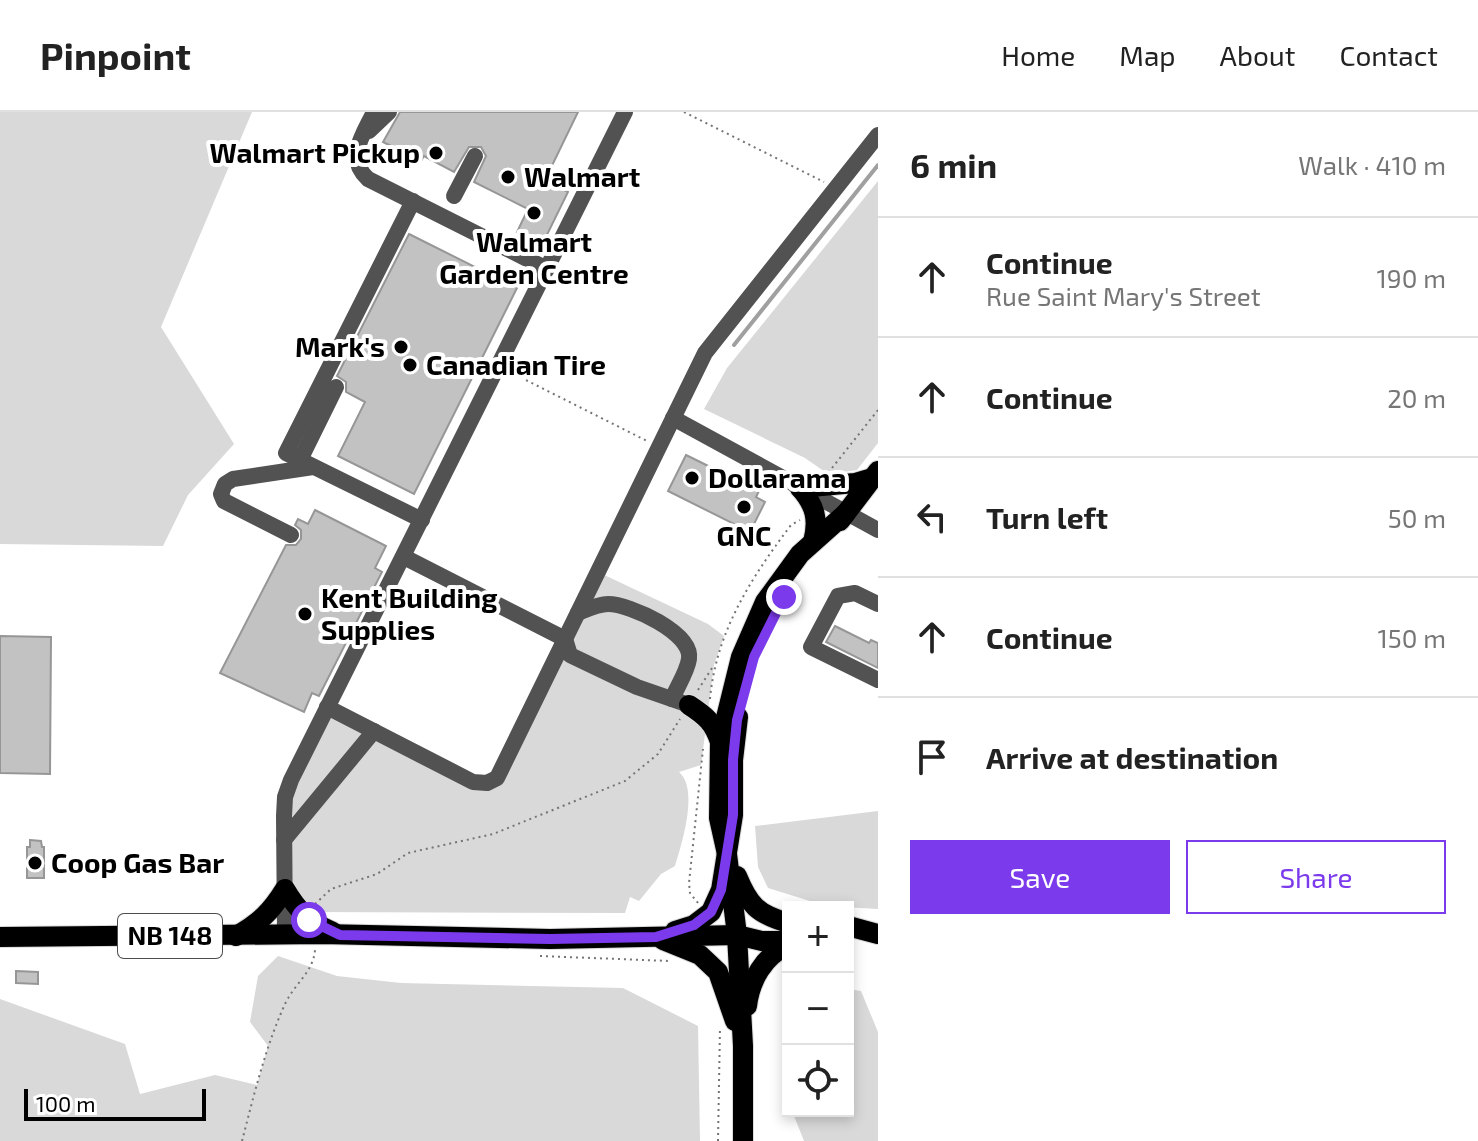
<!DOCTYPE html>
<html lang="en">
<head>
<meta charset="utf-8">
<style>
  body { margin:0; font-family:"Exo 2",sans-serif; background:#f2f2f2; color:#222 }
  .controls { position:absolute; right:24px; bottom:24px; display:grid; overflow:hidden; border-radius:0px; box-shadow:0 4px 12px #0003 }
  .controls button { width:72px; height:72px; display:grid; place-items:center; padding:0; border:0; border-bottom:2px solid #e0e0e0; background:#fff; color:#222; font:40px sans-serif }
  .scale { position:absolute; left:24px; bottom:20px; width:182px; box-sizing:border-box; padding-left:8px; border:4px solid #000; border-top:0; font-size:22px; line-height:28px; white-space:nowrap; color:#000; -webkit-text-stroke:6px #fff; paint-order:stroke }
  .stop { position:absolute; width:24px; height:24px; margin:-18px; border:6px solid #7c3aed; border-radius:50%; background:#fff }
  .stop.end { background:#7c3aed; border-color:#fff; box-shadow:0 2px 8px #0008 }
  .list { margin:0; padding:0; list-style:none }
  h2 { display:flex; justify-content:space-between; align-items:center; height:104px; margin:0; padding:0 32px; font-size:34px }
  h2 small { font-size:26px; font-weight:400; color:#767676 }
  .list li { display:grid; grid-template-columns:52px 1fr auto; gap:24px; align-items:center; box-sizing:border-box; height:120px; padding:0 32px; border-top:2px solid #e0e0e0 }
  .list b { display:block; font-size:30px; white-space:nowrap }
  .list p { margin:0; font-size:26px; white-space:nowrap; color:#767676 }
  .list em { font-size:26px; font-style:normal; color:#767676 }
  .actions { display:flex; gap:16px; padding:24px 32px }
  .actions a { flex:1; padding:18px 0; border:2px solid #7c3aed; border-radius:0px; text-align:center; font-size:28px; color:#7c3aed }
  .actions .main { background:#7c3aed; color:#fff }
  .icon { flex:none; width:44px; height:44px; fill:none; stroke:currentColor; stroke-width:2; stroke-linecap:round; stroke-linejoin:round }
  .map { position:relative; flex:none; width:878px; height:1029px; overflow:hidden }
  header { display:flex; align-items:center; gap:48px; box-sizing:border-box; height:112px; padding:0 40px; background:#fff; border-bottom:2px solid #e0e0e0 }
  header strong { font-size:38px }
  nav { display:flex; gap:44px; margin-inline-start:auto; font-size:28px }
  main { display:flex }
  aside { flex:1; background:#fff }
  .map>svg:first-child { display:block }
  .green { fill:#d9d9d9 }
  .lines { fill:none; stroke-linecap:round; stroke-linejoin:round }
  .stream { stroke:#a0a0a0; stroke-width:4 }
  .building { fill:#c2c2c2; stroke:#969696; stroke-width:2 }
  .major-casing { stroke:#dbdbdb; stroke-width:22 }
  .path { stroke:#747474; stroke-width:2; stroke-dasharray:2 4; stroke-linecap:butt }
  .minor { stroke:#525252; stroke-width:16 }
  .major { stroke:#000; stroke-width:20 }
  .route { stroke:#7c3aed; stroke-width:10 }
  .poi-dot { fill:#000; stroke:#fff; stroke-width:3 }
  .labels { text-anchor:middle; stroke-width:8; stroke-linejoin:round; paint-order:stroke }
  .shield { fill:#fff; stroke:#4c4c4c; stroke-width:2 }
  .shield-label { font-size:26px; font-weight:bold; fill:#000 }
  .poi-label { font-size:28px; font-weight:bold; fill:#000; stroke:#fff; text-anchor:start }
</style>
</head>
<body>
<header>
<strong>Pinpoint</strong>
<nav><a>Home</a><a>Map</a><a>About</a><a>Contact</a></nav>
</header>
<main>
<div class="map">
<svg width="878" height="1029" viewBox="0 0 878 1029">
  <rect width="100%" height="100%" fill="#fff"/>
  <g class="green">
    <polygon points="0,0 252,0 161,215 234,332 188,383 163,434 0,432"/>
    <polygon points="878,69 878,331 857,358 828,362 805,346 704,297 727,256"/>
    <path d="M 598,460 L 708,512 L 724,524 L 714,553 L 701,653 L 679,660 C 699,677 682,731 675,754 L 661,762 L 639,789 L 630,785 L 625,801 L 307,800 L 285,777 L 284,704 L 327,595 L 487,671 Z"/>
    <polygon points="878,699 878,797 826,794 768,776 758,755 755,714"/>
    <polygon points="278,844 337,864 401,871 623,876 698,914 700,1029 0,1029 0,887 125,932 140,982 215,963 257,973 268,934 250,910 258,864"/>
    <polygon points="848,877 861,879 878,920 878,1029 804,1029 792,999 848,999"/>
  </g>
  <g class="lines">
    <polyline class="stream" points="734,233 878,53"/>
  </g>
  <g class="building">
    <polygon points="400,0 578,0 545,68 568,80 542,133 517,120 528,97 474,70 486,44 481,35 469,35 454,60 424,44 421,49 383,30"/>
    <polygon points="409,122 517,176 414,382 338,344 365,290 346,280 346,270 337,264"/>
    <polygon points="686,343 759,379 756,385 765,390 750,420 668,379"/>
    <polygon points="315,398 386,434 375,456 382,460 319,584 312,581 304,600 220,561 286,433 296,433 301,427 301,418 295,413 298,407 308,412"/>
    <polygon points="835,514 869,531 871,528 878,531 878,556 826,530"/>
    <polygon points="0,524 51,525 50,662 0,661"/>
    <polygon points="30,728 41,729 42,735 44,735 44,766 27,766 27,735 30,735"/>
    <polygon points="16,859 38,860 38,872 16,871"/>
  </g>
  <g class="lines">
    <defs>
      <g id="major">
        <polyline points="800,376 855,371 872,366"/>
        <path d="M 800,376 C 815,393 819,407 813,430"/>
        <polyline points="840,409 878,359"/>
        <path d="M 689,593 C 706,604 714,611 720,630"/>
        <path d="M 737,764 C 749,793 757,802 788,811"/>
        <polyline points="848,814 878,822"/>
        <polyline points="675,819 694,813 711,800 721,778 733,703 733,648 738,605"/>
        <path d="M 236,824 C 259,811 271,800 285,777 C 298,799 309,810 333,820"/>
        <polyline points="0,825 322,822 550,827 737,823 762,829 788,829"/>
        <polyline points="663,828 700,843 718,860 735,909"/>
        <path d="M 747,894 C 750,868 764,844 788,833"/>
        <polyline points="743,1029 743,934 737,823 727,742 719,706 720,630 741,545 765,490 800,442 846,401"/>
      </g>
    </defs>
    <use href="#major" class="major-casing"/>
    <g class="path">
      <polyline points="684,0 824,70"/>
      <polyline points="510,260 647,329"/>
      <polyline points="832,356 878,298"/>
      <polyline points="698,578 714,553"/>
      <path d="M 710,587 C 716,520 751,466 791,413 L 800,408"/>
      <polyline points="698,791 690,781 689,771 703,637"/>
      <polyline points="315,792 331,777 377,762 408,741 493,722 625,669 658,642 680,607"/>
      <polyline points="540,844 670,849"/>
      <path d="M 242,1029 C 254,983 265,936 285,892 C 294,872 313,861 315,838"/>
      <polyline points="718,1029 720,915"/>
    </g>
    <g class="minor">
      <path d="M 374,0 C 363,23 345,46 368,67 L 547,157"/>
      <polyline points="369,19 389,0"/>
      <polyline points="454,84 475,44"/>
      <polyline points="413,89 286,341 422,408"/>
      <polyline points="673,306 878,418"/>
      <polyline points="300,348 336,275"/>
      <polyline points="291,423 224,389 221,382 225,372 233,367 313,355"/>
      <polyline points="404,445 565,527 570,543 637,575 689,593"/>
      <polyline points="878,492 855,481 838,484 811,535 878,568"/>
      <path d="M 578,501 C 588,497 598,492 608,492 C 630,492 693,521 689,547 C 687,560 677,575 672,587"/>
      <polyline points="327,595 473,670 487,671 497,666 705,241 878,23"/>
      <polyline points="284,728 374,619"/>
      <polyline points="285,824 284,704 285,685 291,668 625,0"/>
    </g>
    <use href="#major" class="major"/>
  </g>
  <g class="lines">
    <polyline class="route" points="309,808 340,823 550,827 656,825 694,813 711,800 721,778 733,703 733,648 737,608 754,545 784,485"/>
  </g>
  <g class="poi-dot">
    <circle cx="436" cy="41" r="8"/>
    <circle cx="508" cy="65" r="8"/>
    <circle cx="534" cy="101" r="8"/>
    <circle cx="401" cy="235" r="8"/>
    <circle cx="410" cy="253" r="8"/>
    <circle cx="692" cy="366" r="8"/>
    <circle cx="744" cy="395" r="8"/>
    <circle cx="305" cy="502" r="8"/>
    <circle cx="35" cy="751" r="8"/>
  </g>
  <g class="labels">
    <rect class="shield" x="118" y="802" width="104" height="44" rx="6"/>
    <g class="shield-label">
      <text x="170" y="833">NB 148</text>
    </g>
    <g class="poi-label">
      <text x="420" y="51" text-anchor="end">Walmart Pickup</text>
      <text x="524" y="75">Walmart</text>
      <text x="534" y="140" text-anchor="middle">Walmart<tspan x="534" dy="32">Garden Centre</tspan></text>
      <text x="385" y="245" text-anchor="end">Mark's</text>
      <text x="426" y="263">Canadian Tire</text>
      <text x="708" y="376">Dollarama</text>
      <text x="744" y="434" text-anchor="middle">GNC</text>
      <text x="321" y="496">Kent Building<tspan x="321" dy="32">Supplies</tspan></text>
      <text x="51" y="761">Coop Gas Bar</text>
    </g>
  </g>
</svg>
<div class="controls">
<button>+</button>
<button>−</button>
<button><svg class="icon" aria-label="locate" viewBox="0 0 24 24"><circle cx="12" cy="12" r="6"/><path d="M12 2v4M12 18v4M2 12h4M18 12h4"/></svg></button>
</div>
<div class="scale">100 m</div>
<div class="stop" style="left:309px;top:808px"></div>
<div class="stop end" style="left:784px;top:485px"></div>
</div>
<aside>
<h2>6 min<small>Walk · 410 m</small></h2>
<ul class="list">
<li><svg class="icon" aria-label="ahead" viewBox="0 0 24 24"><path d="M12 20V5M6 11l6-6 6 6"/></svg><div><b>Continue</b><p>Rue Saint Mary's Street</p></div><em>190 m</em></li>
<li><svg class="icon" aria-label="ahead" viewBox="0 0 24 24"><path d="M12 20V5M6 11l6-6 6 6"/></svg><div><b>Continue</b></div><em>20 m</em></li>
<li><svg class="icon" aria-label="left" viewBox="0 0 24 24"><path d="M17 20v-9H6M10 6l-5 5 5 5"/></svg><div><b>Turn left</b></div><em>50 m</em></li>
<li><svg class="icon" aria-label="ahead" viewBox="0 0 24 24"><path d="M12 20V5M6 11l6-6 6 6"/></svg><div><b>Continue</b></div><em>150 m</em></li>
<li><svg class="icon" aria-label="arrive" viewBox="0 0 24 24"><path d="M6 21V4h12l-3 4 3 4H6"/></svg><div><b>Arrive at destination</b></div></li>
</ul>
<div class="actions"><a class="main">Save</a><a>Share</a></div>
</aside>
</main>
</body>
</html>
